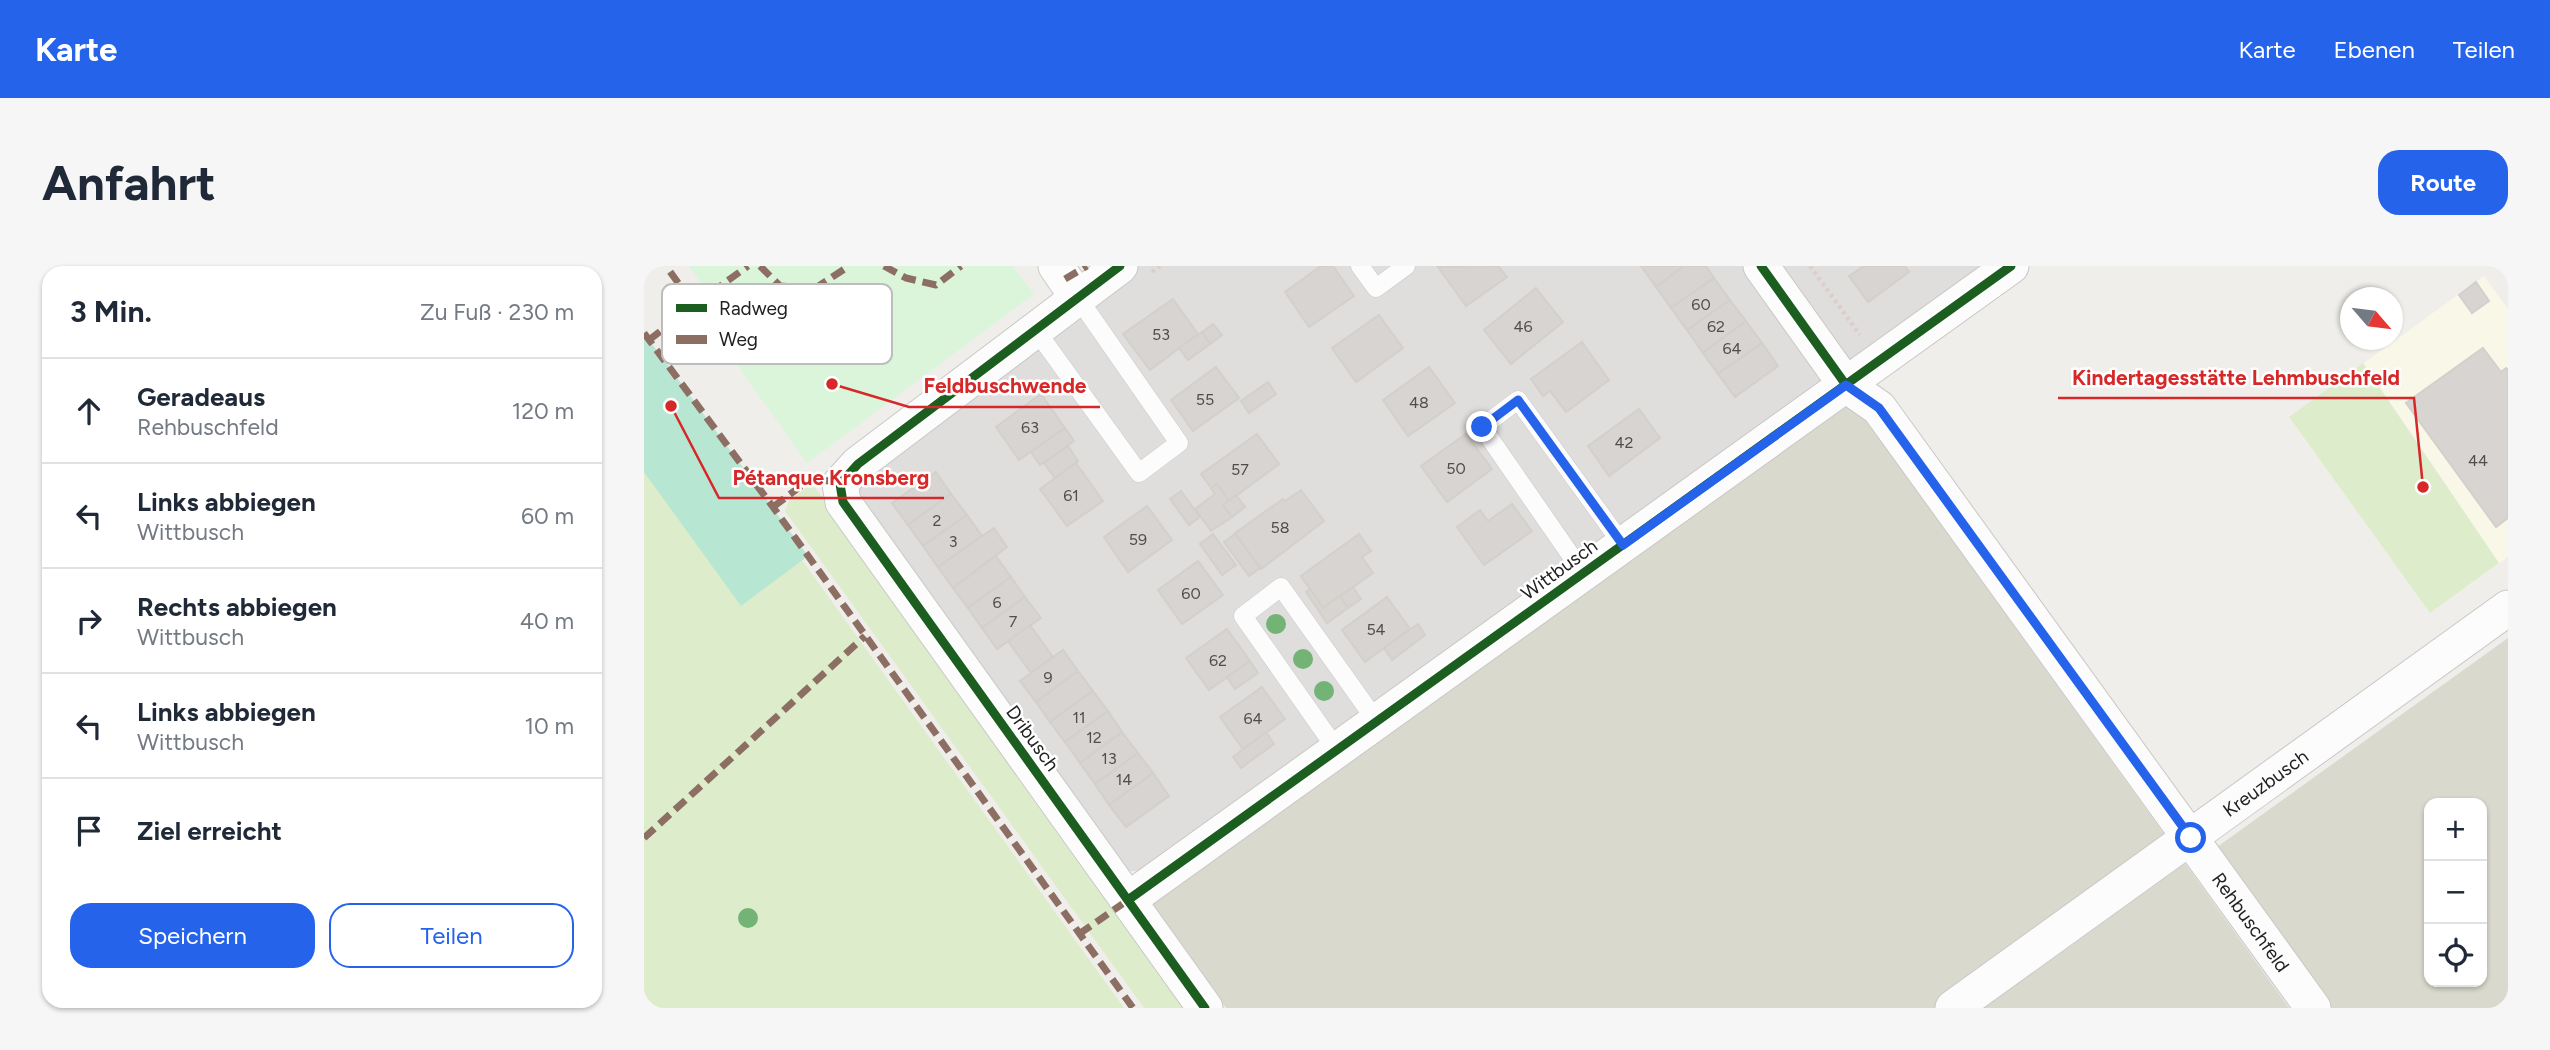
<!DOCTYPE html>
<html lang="de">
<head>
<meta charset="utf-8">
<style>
  body { margin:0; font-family:Figtree,sans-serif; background:#f6f6f7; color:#1f2937 }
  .controls { position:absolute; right:21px; bottom:21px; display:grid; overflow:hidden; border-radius:14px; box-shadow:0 2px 5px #0004 }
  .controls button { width:63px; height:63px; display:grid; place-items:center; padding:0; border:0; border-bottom:2px solid #e0e1e3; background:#fff; color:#1f2937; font:35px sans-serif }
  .compass { position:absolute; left:1696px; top:21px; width:63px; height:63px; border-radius:50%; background:#fff; box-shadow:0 2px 5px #0004; rotate:118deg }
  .stop { position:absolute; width:21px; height:21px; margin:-16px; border:5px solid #2563eb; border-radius:50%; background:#fff }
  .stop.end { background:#2563eb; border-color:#fff; box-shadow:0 2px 7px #0008 }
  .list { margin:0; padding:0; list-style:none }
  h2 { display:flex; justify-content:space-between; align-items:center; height:91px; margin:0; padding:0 28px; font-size:30px }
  h2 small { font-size:23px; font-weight:400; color:#747a83 }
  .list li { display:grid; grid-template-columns:46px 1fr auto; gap:21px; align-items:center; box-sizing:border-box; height:105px; padding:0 28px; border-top:2px solid #e0e1e3 }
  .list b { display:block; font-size:26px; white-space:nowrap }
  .list p { margin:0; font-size:23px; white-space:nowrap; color:#747a83 }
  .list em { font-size:23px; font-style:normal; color:#747a83 }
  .actions { display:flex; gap:14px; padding:21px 28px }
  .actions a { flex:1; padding:16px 0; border:2px solid #2563eb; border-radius:21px; text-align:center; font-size:24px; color:#2563eb }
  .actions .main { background:#2563eb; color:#fff }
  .icon { flex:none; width:38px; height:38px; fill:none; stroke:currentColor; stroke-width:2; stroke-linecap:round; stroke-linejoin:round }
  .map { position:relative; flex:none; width:1864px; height:742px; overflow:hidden; border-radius:21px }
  header { display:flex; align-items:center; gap:42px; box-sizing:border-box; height:98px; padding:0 35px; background:#2563eb; color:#fff }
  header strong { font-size:33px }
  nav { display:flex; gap:38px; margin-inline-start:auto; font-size:24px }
  .intro { display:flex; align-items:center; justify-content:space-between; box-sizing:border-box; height:168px; padding:0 42px }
  h1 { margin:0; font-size:49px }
  .button { padding:18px 32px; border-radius:21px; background:#2563eb; color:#fff; font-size:24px; font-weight:700 }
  main { display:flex; gap:42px; padding:0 42px }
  aside { flex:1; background:#fff; border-radius:21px; box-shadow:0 2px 5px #0004 }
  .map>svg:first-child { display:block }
  .residential { fill:#dfdedc }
  .education { fill:#f8f7e8 }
  .construction { fill:#d9d9cd; fill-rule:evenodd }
  .grass { fill:#ddeccb }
  .park { fill:#daf5da }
  .pitch { fill:#b7e6d2 }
  .building { fill:#d7d4d2; stroke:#d3d0cc; stroke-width:2 }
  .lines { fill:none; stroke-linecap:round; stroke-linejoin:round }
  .service-casing { stroke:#c9c8c7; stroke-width:19 }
  .minor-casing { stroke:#c9c8c7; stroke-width:37 }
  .path { stroke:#dccecd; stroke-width:4.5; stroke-dasharray:3.5 3.5; stroke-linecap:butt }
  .service { stroke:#fdfcfc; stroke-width:18 }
  .minor { stroke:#fdfcfc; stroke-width:35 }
  .quiet { stroke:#8d6e63; stroke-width:7; stroke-dasharray:14 7; stroke-linecap:butt }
  .cycleway-casing { stroke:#fff; stroke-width:13 }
  .cycleway { stroke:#1b5e20; stroke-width:9 }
  .tree { fill:#73b476 }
  .route { stroke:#2563eb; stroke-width:9 }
  .labels { text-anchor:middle; stroke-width:5; stroke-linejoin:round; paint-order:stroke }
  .number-label { font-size:16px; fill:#4f4e4e }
  .street-label { font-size:19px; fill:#222; stroke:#fff }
  .key { fill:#fff; stroke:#bdbdbd; stroke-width:2 }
  .key-label { font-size:19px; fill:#222 }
  .leader { fill:none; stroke:#d62828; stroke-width:2.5 }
  .callout-dot { fill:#d62828; stroke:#fff; stroke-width:2.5 }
  .callout-label { font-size:21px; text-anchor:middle; font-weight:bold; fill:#d62828; stroke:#fff; stroke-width:5; stroke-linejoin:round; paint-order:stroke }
</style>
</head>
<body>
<header>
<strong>Karte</strong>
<nav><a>Karte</a><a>Ebenen</a><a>Teilen</a></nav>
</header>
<div class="intro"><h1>Anfahrt</h1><a class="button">Route</a></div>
<main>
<aside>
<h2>3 Min.<small>Zu Fuß · 230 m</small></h2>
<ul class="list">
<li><svg class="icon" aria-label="ahead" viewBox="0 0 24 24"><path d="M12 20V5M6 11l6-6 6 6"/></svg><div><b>Geradeaus</b><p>Rehbuschfeld</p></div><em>120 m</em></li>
<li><svg class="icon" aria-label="left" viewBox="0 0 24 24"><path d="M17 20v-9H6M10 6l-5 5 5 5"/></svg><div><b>Links abbiegen</b><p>Wittbusch</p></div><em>60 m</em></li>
<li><svg class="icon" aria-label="right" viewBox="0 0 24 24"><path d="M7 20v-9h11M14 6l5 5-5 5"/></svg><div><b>Rechts abbiegen</b><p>Wittbusch</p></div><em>40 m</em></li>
<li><svg class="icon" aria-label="left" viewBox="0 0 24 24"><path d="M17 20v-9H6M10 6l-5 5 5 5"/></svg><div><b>Links abbiegen</b><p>Wittbusch</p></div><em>10 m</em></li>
<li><svg class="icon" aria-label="arrive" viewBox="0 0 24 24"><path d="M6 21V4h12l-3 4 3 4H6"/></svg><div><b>Ziel erreicht</b></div></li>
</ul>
<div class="actions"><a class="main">Speichern</a><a>Teilen</a></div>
</aside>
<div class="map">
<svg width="1864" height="742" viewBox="0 0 1864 742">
  <rect width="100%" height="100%" fill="#f0eeeb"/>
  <polygon class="residential" points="493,0 1345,0 504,605 486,605 472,592 210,227 220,207"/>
  <polygon class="education" points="1840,10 1864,43 1864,291 1786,347 1645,151"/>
  <g class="construction">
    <polygon points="1205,130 1645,742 582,742 505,636"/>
    <path d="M 1864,372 L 1864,742 L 1688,742 L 1573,581 ZM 1785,537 L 1838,537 L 1838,716 L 1785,716 Z"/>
  </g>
  <g class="grass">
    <polygon points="0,86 154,297 158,294 480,742 0,742"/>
    <polygon points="1719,97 1855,297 1786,347 1645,151"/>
    <polygon points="168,217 543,742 500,742 141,245 145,235"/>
  </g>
  <polygon class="park" points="45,0 369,0 390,28 163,197 44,30 58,19"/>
  <polygon class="pitch" points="0,67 164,290 97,340 0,206"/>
  <g class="building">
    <polygon points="677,0 689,0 710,30 665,61 641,26"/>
    <polygon points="854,0 863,11 822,40 794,1"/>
    <polygon points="997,0 1040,0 1012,21"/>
    <polygon points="1040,0 1062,0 1070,12 1027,42 1012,21"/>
    <polygon points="1220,0 1261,0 1265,6 1224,36 1205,10"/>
    <polygon points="1070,12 1086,34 1043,64 1027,42"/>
    <polygon points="1832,16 1845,35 1828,47 1815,29"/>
    <polygon points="892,22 919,56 867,98 840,64"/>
    <polygon points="529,33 554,68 506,104 479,68"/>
    <polygon points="1086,34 1102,55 1059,87 1043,64"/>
    <polygon points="735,49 759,82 712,116 688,82"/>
    <polygon points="1102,55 1118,77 1074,108 1059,87"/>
    <polygon points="569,58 578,69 566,78 558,66"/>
    <polygon points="558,66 566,78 544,94 535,82"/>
    <polygon points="938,76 965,114 922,146 906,125 899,130 887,113"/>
    <polygon points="1118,77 1134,100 1091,131 1074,108"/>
    <polygon points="1839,82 1857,106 1862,102 1864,104 1864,252 1852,261 1762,137"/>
    <polygon points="572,101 595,132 549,165 527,134"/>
    <polygon points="785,101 811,137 764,170 739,134"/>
    <polygon points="624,116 632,128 605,147 597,135"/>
    <polygon points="397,128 421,162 375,194 352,161"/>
    <polygon points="995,143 1016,172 965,210 944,180"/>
    <polygon points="421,162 430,175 396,199 387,186"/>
    <polygon points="613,168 635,198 585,235 573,218 567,222 557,208"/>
    <polygon points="822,168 848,203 803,236 777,200"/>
    <polygon points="424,180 434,195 411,212 400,197"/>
    <polygon points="432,197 459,235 423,260 396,223"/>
    <polygon points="292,206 307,228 264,259 248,237"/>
    <polygon points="573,218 585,235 579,239 588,251 567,265 551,243 571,228 567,222"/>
    <polygon points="657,224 680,255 617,303 591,267 639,233 641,235"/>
    <polygon points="537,225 556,251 545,259 526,233"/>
    <polygon points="307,228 323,249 279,280 264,259"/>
    <polygon points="592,229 601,241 588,251 579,239"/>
    <polygon points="868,238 888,265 840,299 813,261 836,244 844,255"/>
    <polygon points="503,240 528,274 484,306 460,271"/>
    <polygon points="323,249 338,270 294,301 279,280"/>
    <polygon points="350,262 363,281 309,322 294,301"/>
    <polygon points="569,268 592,299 578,309 556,278"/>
    <polygon points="591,268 616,302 605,310 580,276"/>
    <polygon points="715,268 727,285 718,291 729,307 679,342 657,310"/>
    <polygon points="352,290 367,311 324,342 309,322"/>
    <polygon points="554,295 579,329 538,358 514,324"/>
    <polygon points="367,311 381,331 338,362 324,342"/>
    <polygon points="709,321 717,333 704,342 696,330"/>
    <polygon points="666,323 679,342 696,330 704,342 683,357 662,326"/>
    <polygon points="381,331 397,352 353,383 338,362"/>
    <polygon points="743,331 766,363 721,396 698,364"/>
    <polygon points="774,358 781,369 748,394 740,382"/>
    <polygon points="386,359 409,391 387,407 364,375"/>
    <polygon points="583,363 606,395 565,424 542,392"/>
    <polygon points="419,384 434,405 392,436 376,415"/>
    <polygon points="606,395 614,407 591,423 583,411"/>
    <polygon points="434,405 449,425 406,456 392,436"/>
    <polygon points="618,421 641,453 599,483 576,451"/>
    <polygon points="449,425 464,445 421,476 406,456"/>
    <polygon points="464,445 478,466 436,497 421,476"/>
    <polygon points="478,466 494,487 451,518 436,497"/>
    <polygon points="622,466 630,478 597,502 589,491"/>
    <polygon points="494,487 509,507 465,539 451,518"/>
    <polygon points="509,507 525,530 482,561 465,539"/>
  </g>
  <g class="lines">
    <defs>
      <g id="service">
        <polyline points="716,0 732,22 762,0"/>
        <polyline points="391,63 495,207 535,177 434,32"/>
        <polyline points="939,307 838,161 874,134 979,279"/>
        <polyline points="693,484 599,350 637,321 733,456"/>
      </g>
      <g id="minor">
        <polyline points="412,0 434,32"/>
        <polyline points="476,0 214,198 196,218 199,236 561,742"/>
        <path id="s1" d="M 1117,0 L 1202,119 L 1235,142 L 1669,742"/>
        <polyline points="484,634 1367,0"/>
        <path id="s2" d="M 1309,742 L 1864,342"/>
      </g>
    </defs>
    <use href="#service" class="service-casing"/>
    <use href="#minor" class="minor-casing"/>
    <g class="path">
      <polyline points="1166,0 1216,69"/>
      <polyline points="508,6 516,0"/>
    </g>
    <use href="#service" class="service"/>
    <use href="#minor" class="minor"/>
    <g class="quiet">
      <polyline points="116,0 136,20 170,23 205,0"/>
      <polyline points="240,0 262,12 292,19 317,0"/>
      <polyline points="421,13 443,0"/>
      <polyline points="50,39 104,0"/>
      <polyline points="0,67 129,241 489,742"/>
      <polyline points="5,74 50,39 22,0"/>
      <polyline points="129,241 169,211 196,218 197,224"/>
      <polyline points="0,572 221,370"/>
      <polyline points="435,668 484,634 481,630"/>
    </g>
    <defs>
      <g id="cycleway">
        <polyline points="476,0 214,198 196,218 199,236 561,742"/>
        <polyline points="1117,0 1202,119"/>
        <polyline points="484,634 1367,0"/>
      </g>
    </defs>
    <use href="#cycleway" class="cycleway-casing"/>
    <use href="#cycleway" class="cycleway"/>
  </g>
  <g class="tree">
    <circle cx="632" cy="358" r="10"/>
    <circle cx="659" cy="393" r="10"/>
    <circle cx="680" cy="425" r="10"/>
    <circle cx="104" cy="652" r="10"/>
  </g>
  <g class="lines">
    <polyline class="route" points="838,161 874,134 979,279 1202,119 1235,142 1547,572"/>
  </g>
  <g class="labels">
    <g class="number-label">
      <text x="1057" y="44">60</text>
      <text x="879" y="66">46</text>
      <text x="1072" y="66">62</text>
      <text x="517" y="74">53</text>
      <text x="1088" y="88">64</text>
      <text x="561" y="139">55</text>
      <text x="775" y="142">48</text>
      <text x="386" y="167">63</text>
      <text x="980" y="182">42</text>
      <text x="1834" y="200">44</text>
      <text x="812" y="208">50</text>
      <text x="596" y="209">57</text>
      <text x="427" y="235">61</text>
      <text x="293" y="260">2</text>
      <text x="636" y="267">58</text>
      <text x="494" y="279">59</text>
      <text x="309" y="281">3</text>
      <text x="547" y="333">60</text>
      <text x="353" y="342">6</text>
      <text x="369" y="361">7</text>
      <text x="732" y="369">54</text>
      <text x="574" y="400">62</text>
      <text x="404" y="417">9</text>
      <text x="435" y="457">11</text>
      <text x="609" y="458">64</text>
      <text x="450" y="477">12</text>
      <text x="465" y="498">13</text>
      <text x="480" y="519">14</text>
    </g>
    <g class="street-label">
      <text transform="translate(915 303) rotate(-36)" y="7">Wittbusch</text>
      <text transform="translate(389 472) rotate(54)" y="7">Dribusch</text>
      <text dy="7" stroke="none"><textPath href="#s2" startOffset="385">Kreuzbusch</textPath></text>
      <text dy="7" stroke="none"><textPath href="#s1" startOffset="821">Rehbuschfeld</textPath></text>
    </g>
  </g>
  <rect x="18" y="18" width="230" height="80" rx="10" class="key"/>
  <rect x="32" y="38" width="31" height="8" fill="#1b5e20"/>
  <rect x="32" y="69" width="31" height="9" fill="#8d6e63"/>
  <g class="key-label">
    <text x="75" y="49">Radweg</text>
    <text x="75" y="80">Weg</text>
  </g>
  <path class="leader" d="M1779 221L1770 132H1414M188 118L265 141H456M27 140L75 232H300"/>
  <g class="callout-dot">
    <circle cx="1779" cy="221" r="7"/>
    <circle cx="188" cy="118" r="7"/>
    <circle cx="27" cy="140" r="7"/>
  </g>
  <g class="callout-label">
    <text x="1592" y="119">Kindertagesstätte Lehmbuschfeld</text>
    <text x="361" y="127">Feldbuschwende</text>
    <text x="187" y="219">Pétanque Kronsberg</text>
  </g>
</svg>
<div class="controls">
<button>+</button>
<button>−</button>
<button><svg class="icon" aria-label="locate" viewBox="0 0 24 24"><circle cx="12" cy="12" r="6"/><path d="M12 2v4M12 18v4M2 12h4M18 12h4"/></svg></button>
</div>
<svg class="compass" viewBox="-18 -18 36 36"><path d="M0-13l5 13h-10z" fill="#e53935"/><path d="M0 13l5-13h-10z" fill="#747a83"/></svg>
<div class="stop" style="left:1547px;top:572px"></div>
<div class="stop end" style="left:838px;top:161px"></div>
</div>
</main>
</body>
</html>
